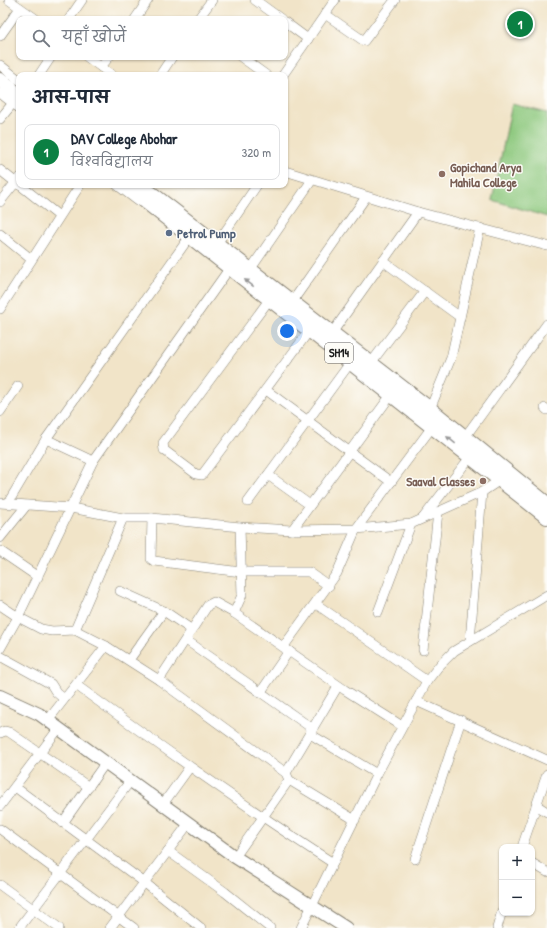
<!DOCTYPE html>
<html lang="hi">
<head>
<meta charset="utf-8">
<style>
  body { margin:0; font-family:"Patrick Hand","Playpen Sans Deva",sans-serif; background:#f2f2f3; color:#1f2937 }
  .controls { position:absolute; right:12px; bottom:12px; display:grid; overflow:hidden; border-radius:8px; box-shadow:0 1px 3px #0004 }
  .controls button { width:36px; height:36px; display:grid; place-items:center; padding:0; border:0; border-bottom:1px solid #e0e1e3; background:#fff; color:#1f2937; font:20px sans-serif }
  .you { position:absolute; left:287px; top:331px; width:14px; height:14px; margin:-10px; border:3px solid #fff; border-radius:50%; background:#1a73e8; box-shadow:0 0 0 6px #1a73e833 }
  .badge { display:grid; place-items:center; width:26px; height:26px; border-radius:50%; background:#0b8043; color:#fff; font-size:13px; font-weight:700 }
  .pin { position:absolute; translate:-50% -50%; border:2px solid #fff; box-shadow:0 1px 4px #0006 }
  .list { margin:0; padding:0; list-style:none }
  h2 { display:flex; justify-content:space-between; align-items:center; height:52px; margin:0; padding:0 16px; font-size:17px }
  h2 small { font-size:13px; font-weight:400; color:#747a83 }
  .list li { display:grid; grid-template-columns:26px 1fr auto; gap:12px; align-items:center; box-sizing:border-box; height:56px; margin:0 8px 8px; padding:0 8px; border:1px solid #e0e1e3; border-radius:8px }
  .list b { display:block; font-size:15px; white-space:nowrap }
  .list p { margin:0; font-size:13px; white-space:nowrap; color:#747a83 }
  .list em { font-size:13px; font-style:normal; color:#747a83 }
  .icon { flex:none; width:22px; height:22px; fill:none; stroke:currentColor; stroke-width:2; stroke-linecap:round; stroke-linejoin:round }
  .map { position:relative; flex:none; width:547px; height:928px; overflow:hidden }
  .search { position:absolute; background:#fff; box-shadow:0 1px 3px #0004; left:16px; top:16px; width:272px; height:44px; display:flex; align-items:center; gap:10px; box-sizing:border-box; padding:0 14px; border-radius:8px; color:#747a83; font-size:15px }
  .panel { position:absolute; background:#fff; box-shadow:0 1px 3px #0004; left:16px; top:72px; width:272px; height:116px; border-radius:8px }
  .map>svg:first-child { display:block }
  .green { fill:#8cc87d; stroke:#54724c }
  .lines { fill:none; stroke-linecap:round; stroke-linejoin:round }
  .minor-casing { stroke:#868072; stroke-width:10 }
  .secondary-casing { stroke:#868072; stroke-width:14 }
  .primary-casing { stroke:#868072; stroke-width:16 }
  .minor { stroke:#fff; stroke-width:9 }
  .secondary { stroke:#fff; stroke-width:12 }
  .primary { stroke:#fff; stroke-width:14 }
  .oneway { fill:#999 }
  .education-dot { fill:#8d6e63; stroke:#fdfcf7; stroke-width:1.5 }
  .service-dot { fill:#5c6f8a; stroke:#fdfcf7; stroke-width:1.5 }
  .labels { text-anchor:middle; stroke-width:3; stroke-linejoin:round; paint-order:stroke }
  .shield { fill:#fdfcf7; stroke:#605f5e; stroke-width:1 }
  .shield-label { font-size:12px; font-weight:bold; fill:#1c1c1c }
  .education-label { font-size:13px; font-weight:bold; fill:#785e54; stroke:#fdfcf7; text-anchor:start }
  .service-label { font-size:13px; font-weight:bold; fill:#4e5e75; stroke:#fdfcf7; text-anchor:start }
</style>
</head>
<body>
<div class="map">
<svg width="547" height="928" viewBox="0 0 547 928">
  <rect width="100%" height="100%" fill="#fdfcf7"/>
  <filter id="ink" filterUnits="userSpaceOnUse"><feTurbulence type="fractalNoise" baseFrequency=".025" numOctaves="2"/><feDisplacementMap in="SourceGraphic" scale="8" xChannelSelector="R" yChannelSelector="G"/><feConvolveMatrix kernelMatrix="1 2 1 2 8 2 1 2 1" color-interpolation-filters="sRGB"/></filter>
  <filter id="wash" filterUnits="userSpaceOnUse"><feTurbulence type="fractalNoise" baseFrequency=".012" numOctaves="4" result="noise"/><feDisplacementMap in="SourceGraphic" scale="16" xChannelSelector="R" yChannelSelector="G"/><feGaussianBlur stdDeviation="0.9" result="paint"/><feColorMatrix in="noise" values="0 0 0 0 0 0 0 0 0 0 0 0 0 0 0 0 0 1.4 0 .05"/><feComposite in="paint" operator="in"/></filter>
  <g filter="url(#wash)">
    <rect width="100%" height="100%" fill="#f1e4c8"/>
    <polygon class="green" points="512,104 547,113 547,217 492,200"/>
  </g>
  <g filter="url(#ink)">
    <g class="lines">
      <defs>
        <g id="minor">
          <polyline points="9,0 36,19"/>
          <polyline points="255,0 281,19"/>
          <polyline points="325,14 364,41 395,0"/>
          <polyline points="69,19 82,0"/>
          <polyline points="135,19 148,0"/>
          <polyline points="198,19 212,0"/>
          <polyline points="285,22 308,39"/>
          <polyline points="0,36 20,8"/>
          <polyline points="87,57 112,75"/>
          <polyline points="241,57 266,75"/>
          <polyline points="0,65 19,80"/>
          <polyline points="101,67 109,57"/>
          <polyline points="39,75 51,57"/>
          <polyline points="160,75 172,57"/>
          <polyline points="283,75 335,0"/>
          <polyline points="0,93 19,108"/>
          <polyline points="0,119 13,103"/>
          <polyline points="0,170 19,185"/>
          <polyline points="285,171 418,212 547,246"/>
          <polyline points="20,185 59,216"/>
          <polyline points="117,185 138,201"/>
          <polyline points="0,202 19,178"/>
          <polyline points="0,234 31,259"/>
          <polyline points="216,245 257,185"/>
          <polyline points="383,261 460,317"/>
          <polyline points="250,270 312,180"/>
          <polyline points="272,296 163,443 164,450 196,474 202,475 312,327"/>
          <polyline points="292,302 366,197"/>
          <polyline points="0,309 80,185"/>
          <polyline points="332,333 418,212"/>
          <polyline points="371,363 425,291"/>
          <polyline points="266,390 391,482"/>
          <polyline points="545,408 547,410"/>
          <polyline points="430,409 451,358 480,228"/>
          <polyline points="0,412 18,386"/>
          <polyline points="465,437 547,324"/>
          <polyline points="46,439 93,461"/>
          <polyline points="268,475 310,505"/>
          <polyline points="248,502 353,359"/>
          <polyline points="0,503 71,508 123,518 152,518 240,527 292,530 356,529 411,524 482,492 503,478"/>
          <polyline points="8,503 46,439 193,232"/>
          <polyline points="152,518 151,559 154,561 241,572 309,572 329,586"/>
          <polyline points="423,518 471,456"/>
          <polyline points="292,530 394,391"/>
          <polyline points="0,538 26,506"/>
          <polyline points="0,551 38,577"/>
          <polyline points="120,591 164,611 129,660"/>
          <polyline points="316,604 427,681"/>
          <polyline points="0,605 18,617 41,629 52,631 75,630 106,646 159,680 286,773"/>
          <polyline points="164,611 192,630"/>
          <polyline points="378,612 411,524"/>
          <polyline points="234,613 345,690 402,726"/>
          <polyline points="75,630 123,518"/>
          <polyline points="186,640 313,729"/>
          <polyline points="470,641 482,492"/>
          <polyline points="284,646 337,573 356,529 435,423"/>
          <polyline points="0,649 18,617 93,461 229,269"/>
          <polyline points="423,650 438,512"/>
          <polyline points="0,656 51,684 56,692 64,699"/>
          <polyline points="159,680 208,605 214,602 234,613 242,595 240,527"/>
          <path d="M 76,685 C 160,746 245,807 333,863"/>
          <polyline points="260,693 289,651"/>
          <polyline points="416,701 547,760"/>
          <polyline points="48,720 106,646"/>
          <polyline points="0,733 5,731 9,732 89,787"/>
          <polyline points="310,734 377,774"/>
          <polyline points="289,780 355,820"/>
          <polyline points="15,787 145,883 201,928"/>
          <polyline points="163,804 189,768"/>
          <polyline points="536,805 547,812"/>
          <polyline points="0,806 59,728"/>
          <polyline points="63,823 106,762"/>
          <polyline points="0,829 134,928"/>
          <polyline points="522,847 547,774"/>
          <polyline points="168,851 225,892 270,928"/>
          <polyline points="235,857 289,780 286,773 338,686"/>
          <polyline points="415,859 461,720"/>
          <polyline points="532,863 547,872"/>
          <polyline points="0,885 59,928"/>
          <polyline points="19,928 131,780"/>
          <polyline points="110,928 189,823"/>
          <polyline points="301,928 377,774 427,681 439,666 454,651 547,595"/>
          <polyline points="497,928 502,911"/>
        </g>
        <polyline id="secondary" points="0,696 39,714 235,857 346,928"/>
        <g id="primary">
          <polyline points="0,80 19,95"/>
          <polyline points="135,188 136,194 547,517"/>
          <polyline points="136,188 142,187 155,196 430,409 547,504"/>
        </g>
      </defs>
      <use href="#minor" class="minor-casing"/>
      <use href="#secondary" class="secondary-casing"/>
      <use href="#primary" class="primary-casing"/>
      <use href="#minor" class="minor"/>
      <use href="#secondary" class="secondary"/>
      <use href="#primary" class="primary"/>
    </g>
    <defs><path id="oneway-solid" d="M-6-.8H1V-3.2L6.5 0L1 3.2V.8H-6Z"/></defs>
    <g class="oneway">
      <use href="#oneway-solid" transform="translate(249 283) rotate(-143)"/>
      <use href="#oneway-solid" transform="translate(451 440) rotate(-141)"/>
    </g>
  </g>
  <g class="education-dot">
    <circle cx="442" cy="174" r="4"/>
    <circle cx="483" cy="481" r="4"/>
  </g>
  <circle class="service-dot" cx="169" cy="233" r="4"/>
  <g class="labels">
    <rect class="shield" x="325" y="343" width="28" height="20" rx="3"/>
    <g class="shield-label">
      <text x="339" y="357">SH14</text>
    </g>
    <g class="education-label">
      <text x="450" y="172">Gopichand Arya<tspan x="450" dy="15">Mahila College</tspan></text>
      <text x="475" y="486" text-anchor="end">Saaval Classes</text>
    </g>
    <g class="service-label">
      <text x="177" y="238">Petrol Pump</text>
    </g>
  </g>
</svg>
<div class="controls">
<button>+</button>
<button>−</button>
</div>
<div class="you"></div>
<div class="pin badge" style="left:520px;top:24px">1</div>
<div class="search"><svg class="icon" aria-label="search" viewBox="0 0 24 24"><circle cx="10" cy="10" r="6"/><path d="M15 15l6 6"/></svg>यहाँ खोजें</div>
<section class="panel">
<h2>आस-पास<small></small></h2>
<ul class="list">
<li><span class="badge">1</span><div><b>DAV College Abohar</b><p>विश्वविद्यालय</p></div><em>320 m</em></li>
</ul>
</section>
</div>
</body>
</html>
